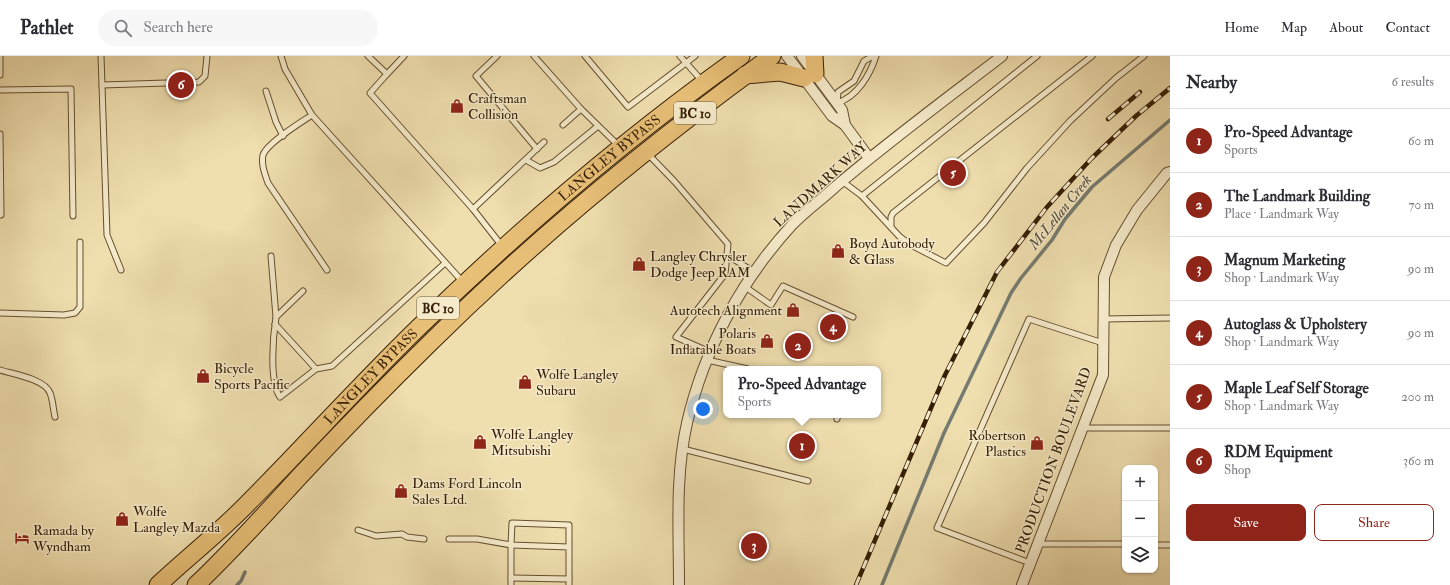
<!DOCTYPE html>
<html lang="en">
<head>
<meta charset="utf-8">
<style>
  body { margin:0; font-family:"IM FELL Double Pica",serif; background:#f7f7f7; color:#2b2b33 }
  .controls { position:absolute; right:12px; bottom:12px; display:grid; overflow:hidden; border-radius:8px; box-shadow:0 1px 3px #0004 }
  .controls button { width:36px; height:36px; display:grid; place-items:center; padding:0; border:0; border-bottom:1px solid #e1e1e2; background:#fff; color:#2b2b33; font:20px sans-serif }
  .you { position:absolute; left:703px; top:353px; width:14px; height:14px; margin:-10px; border:3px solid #fff; border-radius:50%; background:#1a73e8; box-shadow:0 0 0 6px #1a73e833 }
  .badge { display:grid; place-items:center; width:26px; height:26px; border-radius:50%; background:#8f2418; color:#fff; font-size:13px; font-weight:700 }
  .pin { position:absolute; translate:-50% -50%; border:2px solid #fff; box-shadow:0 1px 4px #0006 }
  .popup { position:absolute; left:723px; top:310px; width:158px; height:52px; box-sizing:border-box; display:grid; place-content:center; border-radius:8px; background:#fff; filter:drop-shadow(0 1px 3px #0005); font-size:13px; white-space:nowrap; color:#7c7c81 }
  .popup b { font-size:15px; color:#2b2b33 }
  .popup::after { content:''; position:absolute; left:50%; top:100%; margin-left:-8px; border:8px solid transparent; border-top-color:#fff }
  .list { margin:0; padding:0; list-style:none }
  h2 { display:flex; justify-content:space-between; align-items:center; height:52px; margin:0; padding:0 16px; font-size:17px }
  h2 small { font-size:13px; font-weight:400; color:#7c7c81 }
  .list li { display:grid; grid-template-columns:26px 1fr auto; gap:12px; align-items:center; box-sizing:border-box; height:64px; padding:0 16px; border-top:1px solid #e1e1e2 }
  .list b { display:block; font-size:15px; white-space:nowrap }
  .list p { margin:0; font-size:13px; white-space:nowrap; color:#7c7c81 }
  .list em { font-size:13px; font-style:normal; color:#7c7c81 }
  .actions { display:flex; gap:8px; padding:12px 16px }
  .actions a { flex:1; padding:9px 0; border:1px solid #8f2418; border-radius:8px; text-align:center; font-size:14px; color:#8f2418 }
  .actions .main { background:#8f2418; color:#fff }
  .icon { flex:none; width:22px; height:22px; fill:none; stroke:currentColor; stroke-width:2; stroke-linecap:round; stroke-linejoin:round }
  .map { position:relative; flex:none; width:1170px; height:529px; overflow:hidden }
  header { display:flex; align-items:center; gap:24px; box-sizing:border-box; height:56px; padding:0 20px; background:#fff; border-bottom:1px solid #e1e1e2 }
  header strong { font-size:19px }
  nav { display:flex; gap:22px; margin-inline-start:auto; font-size:14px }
  .search { width:280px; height:36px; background:#f7f7f7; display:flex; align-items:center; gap:10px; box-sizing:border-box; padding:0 14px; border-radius:22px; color:#7c7c81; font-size:15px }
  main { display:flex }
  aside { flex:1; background:#fff }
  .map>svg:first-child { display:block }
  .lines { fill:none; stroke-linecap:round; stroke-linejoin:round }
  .stream { stroke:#757b70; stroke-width:3.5 }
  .service-casing { stroke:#644f30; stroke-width:7 }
  .minor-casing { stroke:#644f30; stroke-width:12 }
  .trunk-casing { stroke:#361f06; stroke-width:19 }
  .service { stroke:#f5eaca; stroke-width:5 }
  .minor { stroke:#f5eaca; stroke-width:10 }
  .trunk { stroke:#e8bf77; stroke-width:17 }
  .rail-casing { stroke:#361f06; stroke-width:4.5 }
  .rail { stroke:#f5eaca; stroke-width:3; stroke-dasharray:9; stroke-linecap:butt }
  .labels { text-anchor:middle; stroke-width:3; stroke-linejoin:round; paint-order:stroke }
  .shield { fill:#f5eaca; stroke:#6f5c41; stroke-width:1 }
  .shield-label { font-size:13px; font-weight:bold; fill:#361f06 }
  .poi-label { font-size:14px; fill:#361f06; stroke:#f5eaca; text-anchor:start }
  .street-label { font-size:14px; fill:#361f06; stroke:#f5eaca }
  .water-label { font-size:15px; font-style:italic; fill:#564d3b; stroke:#f5eaca }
</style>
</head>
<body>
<header>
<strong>Pathlet</strong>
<div class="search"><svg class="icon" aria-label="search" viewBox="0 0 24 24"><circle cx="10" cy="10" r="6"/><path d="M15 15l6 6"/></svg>Search here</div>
<nav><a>Home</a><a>Map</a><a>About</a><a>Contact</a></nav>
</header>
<main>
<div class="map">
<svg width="1170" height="529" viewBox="0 0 1170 529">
  <rect width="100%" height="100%" fill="#efdeae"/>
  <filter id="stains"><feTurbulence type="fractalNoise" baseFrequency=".005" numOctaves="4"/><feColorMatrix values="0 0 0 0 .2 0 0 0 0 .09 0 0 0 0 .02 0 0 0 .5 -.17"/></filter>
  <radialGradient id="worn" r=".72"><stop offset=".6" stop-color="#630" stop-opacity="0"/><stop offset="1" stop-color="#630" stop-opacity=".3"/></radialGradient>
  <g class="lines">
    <g class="stream">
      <polyline points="237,529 241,525 245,516"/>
      <polyline points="882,529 944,377 1011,237 1021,222 1052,184 1065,163 1092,131 1170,64"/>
    </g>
    <defs>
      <g id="service">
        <polyline points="101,0 107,179 121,214"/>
        <polyline points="281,0 285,13 312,59 462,225"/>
        <polyline points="368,0 387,18 370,37 473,153"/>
        <polyline points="497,0 476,20 537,93"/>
        <polyline points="534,0 581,53"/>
        <polyline points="585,0 628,51 695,0"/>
        <polyline points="680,0 702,25"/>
        <path d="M 873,0 L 864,5 L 854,25 L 838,36 L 837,47 C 857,41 870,19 876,0"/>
        <polyline points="387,18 404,0"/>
        <polyline points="0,19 0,0"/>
        <polyline points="102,29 199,26 205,20 207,0"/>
        <polyline points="0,34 71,33 73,160"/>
        <polyline points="266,35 276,66 283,80"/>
        <path d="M 312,59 C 300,67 267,87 263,99 C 261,109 265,118 268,127 L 327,214"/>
        <polyline points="563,69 581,53 619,90"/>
        <polyline points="0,78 1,159"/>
        <polyline points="648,98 675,126 728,188 727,199 754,216"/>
        <polyline points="526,104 540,112 554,106 598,70"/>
        <polyline points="842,125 862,140 899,180 909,188 946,207 984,167 1027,112 1070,65 1116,22 1144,0"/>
        <polyline points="862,140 1037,0"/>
        <polyline points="891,171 891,161 893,157 1092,0"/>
        <polyline points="502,190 473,153 544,86"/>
        <polyline points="271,200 276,261"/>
        <polyline points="744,230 771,249 783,230 853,261"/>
        <path d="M 303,235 L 276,261 C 273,280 269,325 280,341 L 316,313 L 332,310 L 445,207"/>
        <polyline points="0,257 64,259 75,257 80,251 80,186"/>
        <polyline points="1103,263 1170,262"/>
        <polyline points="275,268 316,313"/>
        <polyline points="710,296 676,281 725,218 727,199"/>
        <polyline points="707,304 748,313"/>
        <path d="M 0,314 C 13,318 45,323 50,337 C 53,344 53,353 55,361"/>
        <polyline points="837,363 838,359"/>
        <polyline points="1082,372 1170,372"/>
        <polyline points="683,393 808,425"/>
        <polyline points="358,474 376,480 402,478 407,481 424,483"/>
        <polyline points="449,483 477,483 511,489 511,529"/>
        <polyline points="1038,488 1125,488"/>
        <polyline points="1155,489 1170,489"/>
        <polyline points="569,491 511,489 512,467 569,469 569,529"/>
        <polyline points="1030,507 937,472 1029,263 1103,287"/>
        <polyline points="511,522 569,523"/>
      </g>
      <g id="minor">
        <polyline points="787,0 832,60 845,69 869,102"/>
        <polyline points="802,0 842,54 845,69"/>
        <path d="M 679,529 C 679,475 675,420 687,367 C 704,294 740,226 791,170 C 804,156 821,144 835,131 C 889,85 946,43 1002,0"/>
        <polyline points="1022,529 1103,319 1104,221 1116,189 1137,154 1167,117 1170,116"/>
      </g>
      <g id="trunk">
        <polyline points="814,0 815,18"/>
        <polyline points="745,19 780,16 804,22"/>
        <path id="s1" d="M 158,529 C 186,503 216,479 243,452 C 303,392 359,329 420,270 C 520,173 627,81 741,0"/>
        <path d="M 196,529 C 232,495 265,458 299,421 C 342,375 386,330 431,286 C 536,182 652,87 772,0"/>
      </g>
    </defs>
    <use href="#service" class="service-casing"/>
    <use href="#minor" class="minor-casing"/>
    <use href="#trunk" class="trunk-casing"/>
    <use href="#service" class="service"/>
    <use href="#minor" class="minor"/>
    <use href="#trunk" class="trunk"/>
    <defs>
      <g id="rail">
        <polyline points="1108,63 1140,36"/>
        <polyline points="856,529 945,319 997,216 1047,151 1092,102 1136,60 1170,32"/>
      </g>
    </defs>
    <use href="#rail" class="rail-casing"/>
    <use href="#rail" class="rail"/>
  </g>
  <defs>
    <symbol id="shop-bare" viewBox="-9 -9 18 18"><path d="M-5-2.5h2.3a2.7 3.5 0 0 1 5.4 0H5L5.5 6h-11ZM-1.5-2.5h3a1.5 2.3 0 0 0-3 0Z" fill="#8f2418" stroke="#f5eaca" stroke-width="2.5" paint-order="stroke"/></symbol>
    <symbol id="hotel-bare" viewBox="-9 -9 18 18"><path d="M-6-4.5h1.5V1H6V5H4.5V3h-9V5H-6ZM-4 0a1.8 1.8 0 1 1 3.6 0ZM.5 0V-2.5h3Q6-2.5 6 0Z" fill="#8f2418" stroke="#f5eaca" stroke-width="2.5" paint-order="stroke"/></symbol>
  </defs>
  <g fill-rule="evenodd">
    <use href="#shop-bare" x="447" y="40" width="20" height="20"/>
    <use href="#shop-bare" x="828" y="185" width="20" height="20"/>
    <use href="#shop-bare" x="629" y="198" width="20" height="20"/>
    <use href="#shop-bare" x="783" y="244" width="20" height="20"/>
    <use href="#shop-bare" x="757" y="275" width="20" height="20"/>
    <use href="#shop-bare" x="193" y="310" width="20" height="20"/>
    <use href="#shop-bare" x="515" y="316" width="20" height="20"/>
    <use href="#shop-bare" x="470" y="376" width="20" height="20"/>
    <use href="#shop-bare" x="1027" y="377" width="20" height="20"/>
    <use href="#shop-bare" x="391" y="425" width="20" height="20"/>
    <use href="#shop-bare" x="112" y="453" width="20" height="20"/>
    <use href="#hotel-bare" x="12" y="472" width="20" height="20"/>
  </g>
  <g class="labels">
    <g class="shield">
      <rect x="674" y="46" width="42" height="22" rx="3"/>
      <rect x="417" y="241" width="42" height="22" rx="3"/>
    </g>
    <g class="shield-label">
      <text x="695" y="62">BC 10</text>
      <text x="438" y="257">BC 10</text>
    </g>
    <g class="poi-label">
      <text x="468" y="47">Craftsman<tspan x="468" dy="16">Collision</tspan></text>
      <text x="849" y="192">Boyd Autobody<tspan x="849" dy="16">&amp; Glass</tspan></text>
      <text x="650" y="205">Langley Chrysler<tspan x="650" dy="16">Dodge Jeep RAM</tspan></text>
      <text x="782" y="259" text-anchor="end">Autotech Alignment</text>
      <text x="756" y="282" text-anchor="end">Polaris<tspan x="756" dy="16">Inflatable Boats</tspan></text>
      <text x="214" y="317">Bicycle<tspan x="214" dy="16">Sports Pacific</tspan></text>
      <text x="536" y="323">Wolfe Langley<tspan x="536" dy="16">Subaru</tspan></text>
      <text x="491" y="383">Wolfe Langley<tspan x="491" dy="16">Mitsubishi</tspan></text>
      <text x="1026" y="384" text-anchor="end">Robertson<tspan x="1026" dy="16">Plastics</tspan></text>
      <text x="412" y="432">Dams Ford Lincoln<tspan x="412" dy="16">Sales Ltd.</tspan></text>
      <text x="133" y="460">Wolfe<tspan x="133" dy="16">Langley Mazda</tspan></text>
      <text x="33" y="479">Ramada by<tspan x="33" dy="16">Wyndham</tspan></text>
    </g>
    <g class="street-label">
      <text dy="5" stroke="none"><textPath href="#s1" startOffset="622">LANGLEY BYPASS</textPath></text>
      <text transform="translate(820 128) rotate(-42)" y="5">LANDMARK WAY</text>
      <text dy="5" stroke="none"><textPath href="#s1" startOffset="298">LANGLEY BYPASS</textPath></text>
      <text transform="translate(1053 404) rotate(-70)" y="5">PRODUCTION BOULEVARD</text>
    </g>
    <g class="water-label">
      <text transform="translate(1060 156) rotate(-51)" y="5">McLellan Creek</text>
    </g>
  </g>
  <rect width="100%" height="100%" filter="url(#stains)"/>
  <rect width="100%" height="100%" fill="url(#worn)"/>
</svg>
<div class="controls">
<button>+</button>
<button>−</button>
<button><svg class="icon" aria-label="layers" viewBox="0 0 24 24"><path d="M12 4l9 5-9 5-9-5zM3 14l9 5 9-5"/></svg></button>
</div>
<div class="you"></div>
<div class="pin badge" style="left:802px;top:390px">1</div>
<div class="popup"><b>Pro-Speed Advantage</b>Sports</div>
<div class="pin badge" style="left:798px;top:290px">2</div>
<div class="pin badge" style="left:754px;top:490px">3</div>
<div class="pin badge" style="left:833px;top:271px">4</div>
<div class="pin badge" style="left:953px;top:117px">5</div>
<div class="pin badge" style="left:181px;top:29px">6</div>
</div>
<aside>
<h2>Nearby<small>6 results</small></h2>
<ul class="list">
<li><span class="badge">1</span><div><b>Pro-Speed Advantage</b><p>Sports</p></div><em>60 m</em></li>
<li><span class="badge">2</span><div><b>The Landmark Building</b><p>Place · Landmark Way</p></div><em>70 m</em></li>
<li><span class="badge">3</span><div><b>Magnum Marketing</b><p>Shop · Landmark Way</p></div><em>90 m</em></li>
<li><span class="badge">4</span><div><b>Autoglass &amp; Upholstery</b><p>Shop · Landmark Way</p></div><em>90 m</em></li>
<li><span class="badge">5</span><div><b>Maple Leaf Self Storage</b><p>Shop · Landmark Way</p></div><em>200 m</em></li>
<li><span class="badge">6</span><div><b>RDM Equipment</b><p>Shop</p></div><em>360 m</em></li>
</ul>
<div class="actions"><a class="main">Save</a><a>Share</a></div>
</aside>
</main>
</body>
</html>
